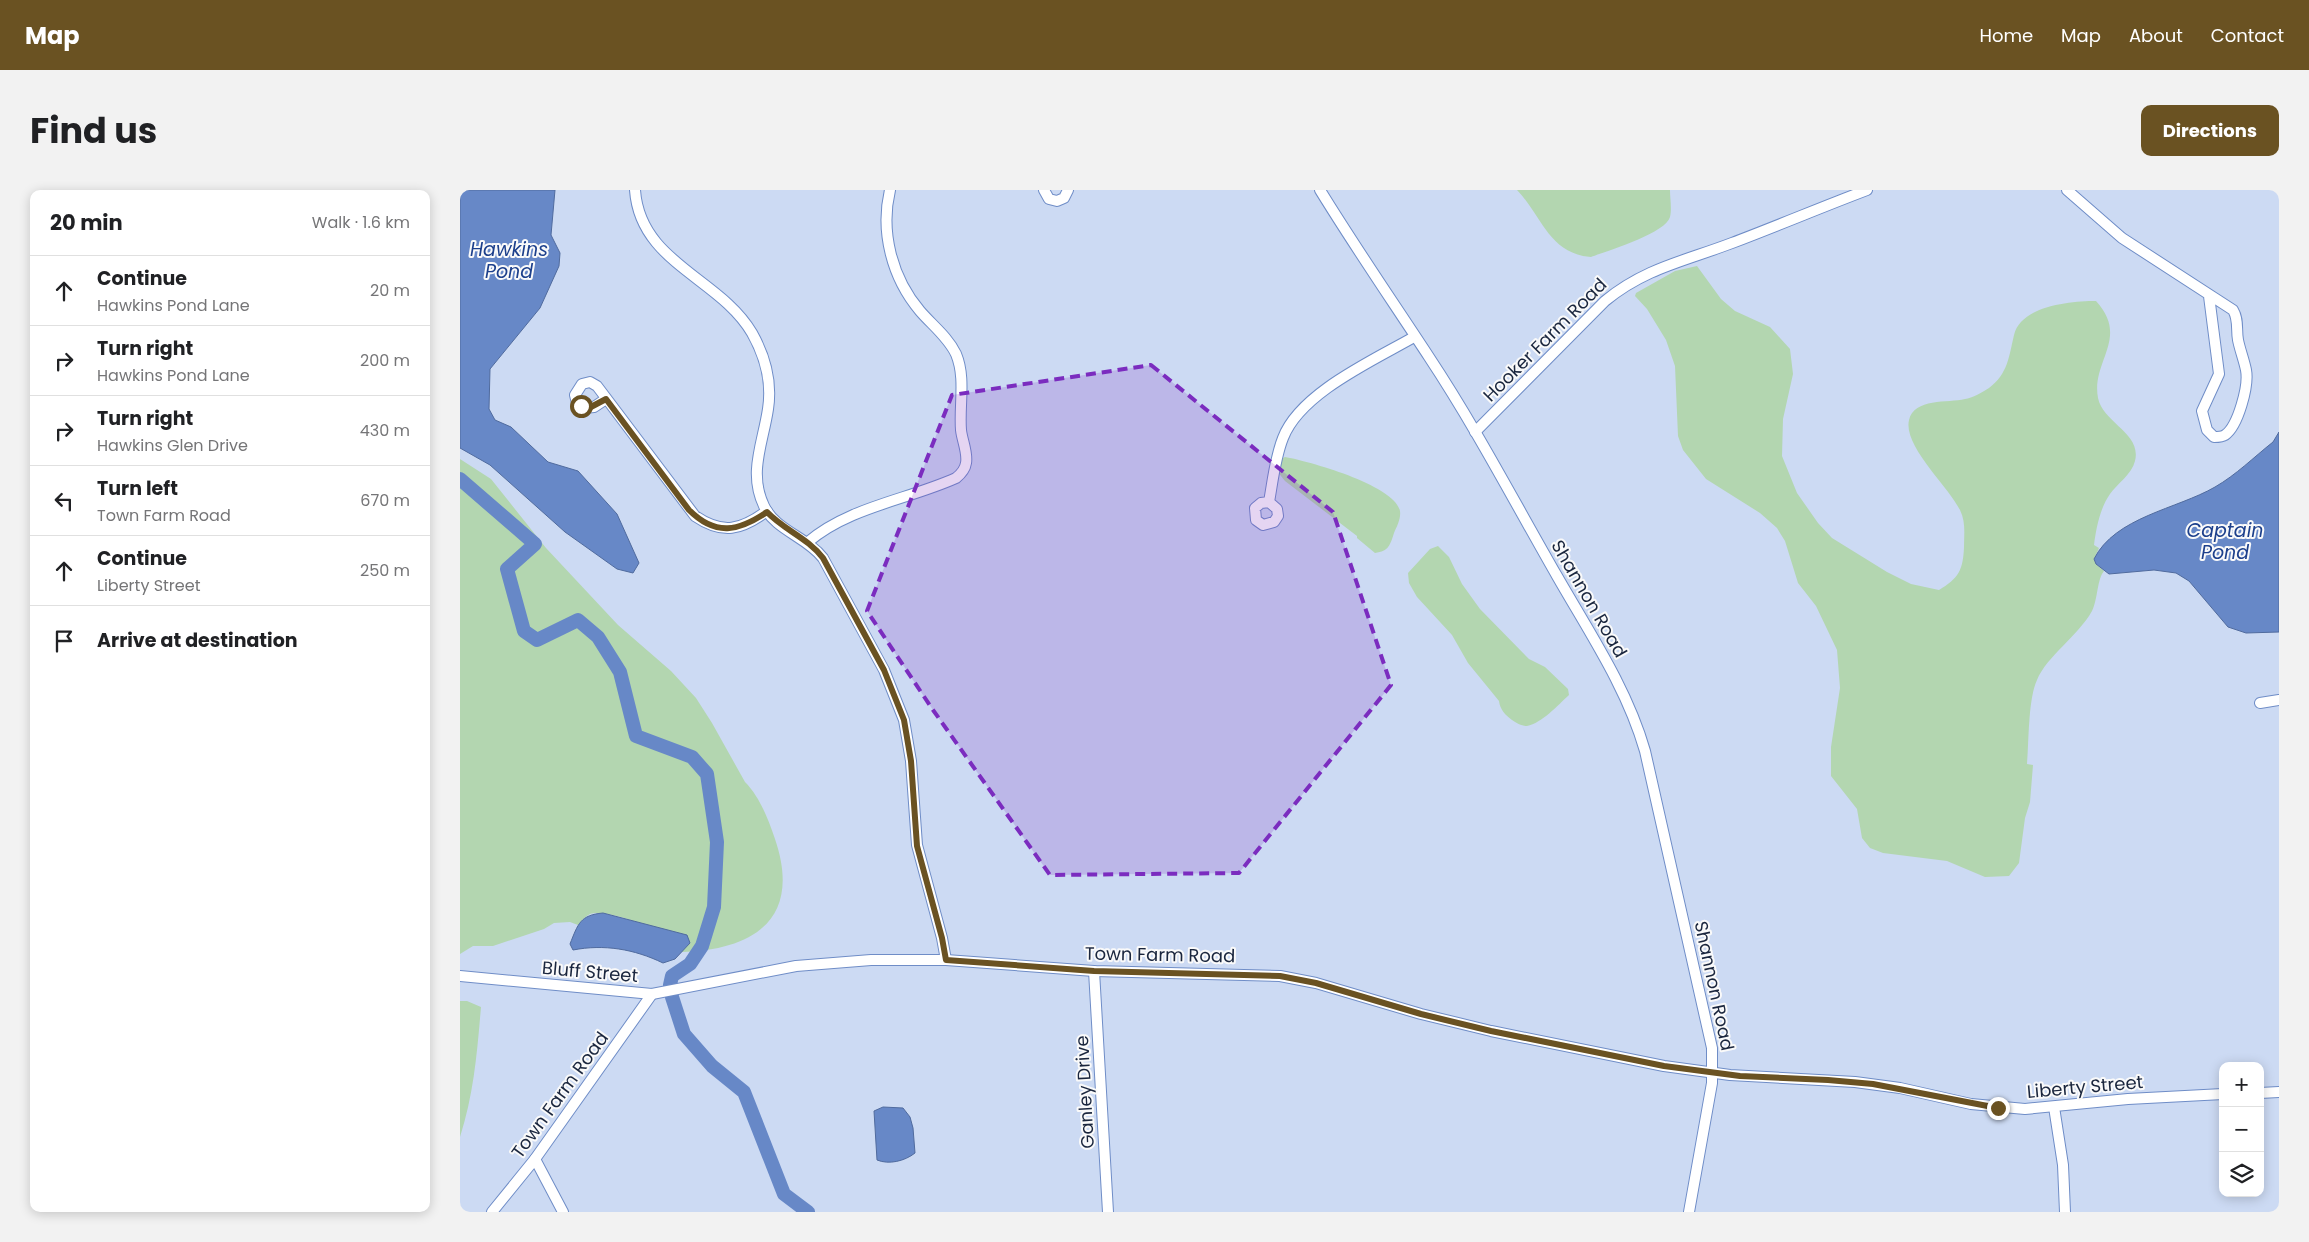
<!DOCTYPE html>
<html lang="en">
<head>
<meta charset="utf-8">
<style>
  body { margin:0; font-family:Poppins,sans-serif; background:#f2f2f2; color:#202124 }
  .controls { position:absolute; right:15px; bottom:15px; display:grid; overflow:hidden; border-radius:10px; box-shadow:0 2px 12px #0003 }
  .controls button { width:45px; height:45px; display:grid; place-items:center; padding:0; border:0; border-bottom:1px solid #e0e0e0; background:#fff; color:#202124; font:25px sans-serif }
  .stop { position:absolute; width:15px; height:15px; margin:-11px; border:4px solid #6a5222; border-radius:50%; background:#fff }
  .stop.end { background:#6a5222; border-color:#fff; box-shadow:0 1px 5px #0008 }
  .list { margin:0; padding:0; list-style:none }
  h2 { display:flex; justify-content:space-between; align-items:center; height:65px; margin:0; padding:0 20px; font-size:21px }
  h2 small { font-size:16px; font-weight:400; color:#757577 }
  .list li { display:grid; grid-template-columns:32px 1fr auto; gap:15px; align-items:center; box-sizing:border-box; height:70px; padding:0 20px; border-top:1px solid #e0e0e0 }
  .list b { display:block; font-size:19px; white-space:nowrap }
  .list p { margin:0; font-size:16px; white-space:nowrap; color:#757577 }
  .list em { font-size:16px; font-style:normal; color:#757577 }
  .icon { flex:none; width:28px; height:28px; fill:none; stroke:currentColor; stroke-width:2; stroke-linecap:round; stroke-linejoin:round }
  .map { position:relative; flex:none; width:1819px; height:1022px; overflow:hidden; border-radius:10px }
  header { display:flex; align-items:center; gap:30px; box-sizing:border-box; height:70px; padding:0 25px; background:#6a5222; color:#fff }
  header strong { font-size:24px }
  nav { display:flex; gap:28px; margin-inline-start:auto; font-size:18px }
  .intro { display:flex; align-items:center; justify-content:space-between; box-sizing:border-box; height:120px; padding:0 30px }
  h1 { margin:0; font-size:35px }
  .button { padding:12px 22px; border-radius:10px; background:#6a5222; color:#fff; font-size:18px; font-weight:700 }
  main { display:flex; gap:30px; padding:0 30px }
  aside { flex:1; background:#fff; border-radius:10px; box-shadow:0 2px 12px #0003 }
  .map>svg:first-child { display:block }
  .green { fill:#b3d6b0 }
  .water { fill:#6788c7; stroke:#506b9e }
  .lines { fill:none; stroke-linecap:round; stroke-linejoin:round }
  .river { stroke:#6788c7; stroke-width:14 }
  .minor-casing { stroke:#6f8dc7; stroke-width:12 }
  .minor { stroke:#fff; stroke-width:10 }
  .route { stroke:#6a5222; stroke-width:6 }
  .marked { fill:#7b2cbf; fill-opacity:0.2; stroke:#7b2cbf; stroke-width:4; stroke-dasharray:10 6; stroke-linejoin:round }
  .labels { text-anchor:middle; stroke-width:4; stroke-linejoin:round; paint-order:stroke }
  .street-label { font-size:18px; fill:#1a263e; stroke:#fafafa }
  .water-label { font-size:19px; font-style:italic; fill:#1d408c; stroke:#fafafa }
</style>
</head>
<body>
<header>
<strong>Map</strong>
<nav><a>Home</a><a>Map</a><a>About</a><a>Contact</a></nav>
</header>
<div class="intro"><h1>Find us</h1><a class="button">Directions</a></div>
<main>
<aside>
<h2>20 min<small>Walk · 1.6 km</small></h2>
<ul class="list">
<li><svg class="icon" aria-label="ahead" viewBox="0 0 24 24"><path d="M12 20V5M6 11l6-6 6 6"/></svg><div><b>Continue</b><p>Hawkins Pond Lane</p></div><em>20 m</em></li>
<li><svg class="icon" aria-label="right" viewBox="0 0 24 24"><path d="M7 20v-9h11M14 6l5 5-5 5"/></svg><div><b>Turn right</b><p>Hawkins Pond Lane</p></div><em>200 m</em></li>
<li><svg class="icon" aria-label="right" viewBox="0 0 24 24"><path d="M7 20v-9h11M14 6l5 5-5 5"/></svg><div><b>Turn right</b><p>Hawkins Glen Drive</p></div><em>430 m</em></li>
<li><svg class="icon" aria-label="left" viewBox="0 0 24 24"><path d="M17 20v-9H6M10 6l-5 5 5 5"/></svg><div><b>Turn left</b><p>Town Farm Road</p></div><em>670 m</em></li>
<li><svg class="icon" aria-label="ahead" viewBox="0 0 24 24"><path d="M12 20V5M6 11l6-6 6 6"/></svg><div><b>Continue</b><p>Liberty Street</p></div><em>250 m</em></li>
<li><svg class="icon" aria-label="arrive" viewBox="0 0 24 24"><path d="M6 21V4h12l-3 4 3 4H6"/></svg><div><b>Arrive at destination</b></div></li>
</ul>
</aside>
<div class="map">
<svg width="1819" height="1022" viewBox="0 0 1819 1022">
  <rect width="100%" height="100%" fill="#ccdaf3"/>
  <g class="green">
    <path d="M 1057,0 L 1210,0 C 1210,8 1212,19 1210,27 C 1206,43 1147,61 1131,67 C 1089,64 1082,26 1057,0 Z"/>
    <path d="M 1237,76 L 1261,109 L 1275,121 L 1310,137 L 1330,159 L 1333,184 L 1323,229 L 1322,266 L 1337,303 L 1358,333 L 1372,348 L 1427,382 L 1451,394 L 1479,400 C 1499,388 1503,380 1504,357 C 1504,345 1506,332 1500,320 C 1488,296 1443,256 1449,230 C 1454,208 1488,213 1505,209 C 1512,208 1523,202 1529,198 C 1548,184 1549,166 1554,145 C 1561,116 1610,111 1636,111 C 1670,148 1631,171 1638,208 C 1643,233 1682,243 1675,271 C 1672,284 1657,294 1650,304 C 1640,318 1636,339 1634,355 L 1639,358 L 1634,369 L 1636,374 L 1644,381 C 1637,389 1638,409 1632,421 C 1618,446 1587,466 1577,490 C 1568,509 1569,552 1567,574 L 1573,575 L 1570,612 L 1565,628 L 1559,673 L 1549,686 L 1525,687 L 1487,671 L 1423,663 L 1410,658 L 1402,648 L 1397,619 L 1371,586 L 1371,557 L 1380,498 L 1377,460 L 1356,416 L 1338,393 L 1325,351 L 1317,338 L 1300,323 L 1246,289 L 1223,260 L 1218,246 L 1215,176 L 1206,150 L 1187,119 L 1175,106 L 1176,103 L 1215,81 Z"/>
    <path d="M 825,267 C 848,271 935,295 940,321 C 941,329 937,336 934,343 C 930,355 929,361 915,363 L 897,348 L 897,346 L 825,291 L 817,281 L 817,271 Z"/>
    <path d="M 0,269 L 31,289 L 86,358 L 158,435 L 211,481 L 236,508 L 252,533 L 285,592 C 300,607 308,629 315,649 C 342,728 295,760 221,762 L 230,753 C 209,745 149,717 130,724 C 126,726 121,731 118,735 L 110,732 L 94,733 L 84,739 L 33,756 L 13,756 L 0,764 Z"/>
    <path d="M 978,356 L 989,367 L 1002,394 L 1020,419 L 1069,469 L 1085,477 L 1108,499 L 1109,505 C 1098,515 1082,533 1067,536 C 1062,536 1056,533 1052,530 C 1045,525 1040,519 1039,511 L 1008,473 L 992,445 L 957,407 L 949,393 L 948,383 L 970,359 Z"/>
    <path d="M 0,811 L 7,811 L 21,817 C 17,863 14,903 0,947 Z"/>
  </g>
  <g class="water">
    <polygon points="0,0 95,0 91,45 100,63 99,76 80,118 30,179 29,219 35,230 51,237 88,272 118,281 157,324 179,373 173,383 157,379 105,342 30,275 0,258"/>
    <path d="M 1819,242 L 1819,442 L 1786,443 L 1768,437 L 1729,391 L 1716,383 L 1694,380 L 1649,384 L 1636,374 L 1634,369 C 1655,327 1717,319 1755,297 C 1776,285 1794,267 1813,252 Z"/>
    <path d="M 143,723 L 227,745 L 230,753 L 215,769 L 203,773 C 174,759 144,754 113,760 L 110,754 C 118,734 120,725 143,723 Z"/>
    <path d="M 423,917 L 443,918 L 450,927 L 453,938 L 455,963 C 445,971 429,975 417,970 L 414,921 Z"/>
  </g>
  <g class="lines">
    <polyline class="river" points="0,289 75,354 47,379 64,441 77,450 118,430 138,447 160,482 176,546 232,567 247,584 257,652 254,717 242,756 230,774 212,786 210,795 212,807 224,844 252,876 284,902 324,1004 348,1022"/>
    <defs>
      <g id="minor">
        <path d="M 175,0 C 180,73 260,88 292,143 C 305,166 312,193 308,219 C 303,253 288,283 304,316 C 315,340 347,347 363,368 L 424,480 L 444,530 L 451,571 L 457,655 L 482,748 L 486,770"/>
        <polyline points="584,0 589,9 597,11 604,8 608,0"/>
        <path d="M 860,0 C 895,57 933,112 969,167 C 1016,238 1055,313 1097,386 C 1129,442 1167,498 1185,561 L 1252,858 L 1252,893 L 1229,1022"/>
        <path d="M 1607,0 L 1662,48 L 1773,120 C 1779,130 1776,139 1778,150 C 1780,160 1784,170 1786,180 C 1789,196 1778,236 1765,245 C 1762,247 1758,247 1754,247 L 1747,240 L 1742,221 L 1759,184 L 1749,106"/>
        <path d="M 146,209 L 134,217 L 125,218 L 117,213 L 115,205 L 122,194 L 130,192 L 137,196 L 235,326 C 263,345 281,340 307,321"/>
        <path d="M 1015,242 L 1145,111 C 1185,78 1225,71 1272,53 C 1317,36 1362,17 1407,0"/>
        <path d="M 809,312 L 817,319 L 818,326 L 814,332 L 803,335 L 796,330 L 795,318 L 801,313 L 809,312 C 813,290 815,268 823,248 C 840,203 914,170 954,147"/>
        <path d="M 348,352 C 389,317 447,310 496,288 C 501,284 505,280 506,273 C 508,263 502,250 501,240 C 499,215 506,188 496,164 C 488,147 472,135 460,121 C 432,88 420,42 430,0"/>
        <polyline points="1800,513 1819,510"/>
        <polyline points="634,781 648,1022"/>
        <polyline points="0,786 192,804 336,776 411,770 486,770 634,781 820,786 856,793 961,824 1031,841 1204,876 1270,885 1395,892 1440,898 1511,914 1565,919 1668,909 1763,904"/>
        <polyline points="1800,903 1819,902"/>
        <polyline points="1594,917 1603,975 1605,1022"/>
        <polyline points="75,969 103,1022"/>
        <polyline points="32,1022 75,969 192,804"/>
      </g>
    </defs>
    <use href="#minor" class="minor-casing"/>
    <use href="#minor" class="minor"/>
  </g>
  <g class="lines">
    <path class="route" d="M 121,216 L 129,218 L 146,209 L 229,320 C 256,347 279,341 307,322 C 324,340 348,348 363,368 L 424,480 L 444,530 L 451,571 L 457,656 L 482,748 L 486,770 L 634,781 L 820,786 L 856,793 L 961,824 L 1031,841 L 1204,876 L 1280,886 L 1368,890 L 1413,894 L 1538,918"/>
  </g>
  <path class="marked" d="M 691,175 L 873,322 L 931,495 L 779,683 L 590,685 L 473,520 L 407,421 L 492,205 Z"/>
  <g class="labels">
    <g class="street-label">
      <text transform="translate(1085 150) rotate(-45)" y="6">Hooker Farm Road</text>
      <text transform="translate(1129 409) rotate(60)" y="6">Shannon Road</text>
      <text transform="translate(700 765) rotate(1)" y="6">Town Farm Road</text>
      <text transform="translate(130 782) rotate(5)" y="6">Bluff Street</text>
      <text transform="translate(1254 796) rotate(78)" y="6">Shannon Road</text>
      <text transform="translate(1625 897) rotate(-5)" y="6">Liberty Street</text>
      <text transform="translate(625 902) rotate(-93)" y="6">Ganley Drive</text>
      <text transform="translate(100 905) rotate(-54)" y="6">Town Farm Road</text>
    </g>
    <g class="water-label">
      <text x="49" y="66">Hawkins<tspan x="49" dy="22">Pond</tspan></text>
      <text x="1765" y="347">Captain<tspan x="1765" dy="22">Pond</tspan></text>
    </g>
  </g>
</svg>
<div class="controls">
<button>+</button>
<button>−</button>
<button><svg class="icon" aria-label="layers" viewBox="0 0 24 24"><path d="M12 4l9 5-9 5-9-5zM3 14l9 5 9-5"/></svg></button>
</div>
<div class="stop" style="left:121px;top:216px"></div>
<div class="stop end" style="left:1538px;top:918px"></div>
</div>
</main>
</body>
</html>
